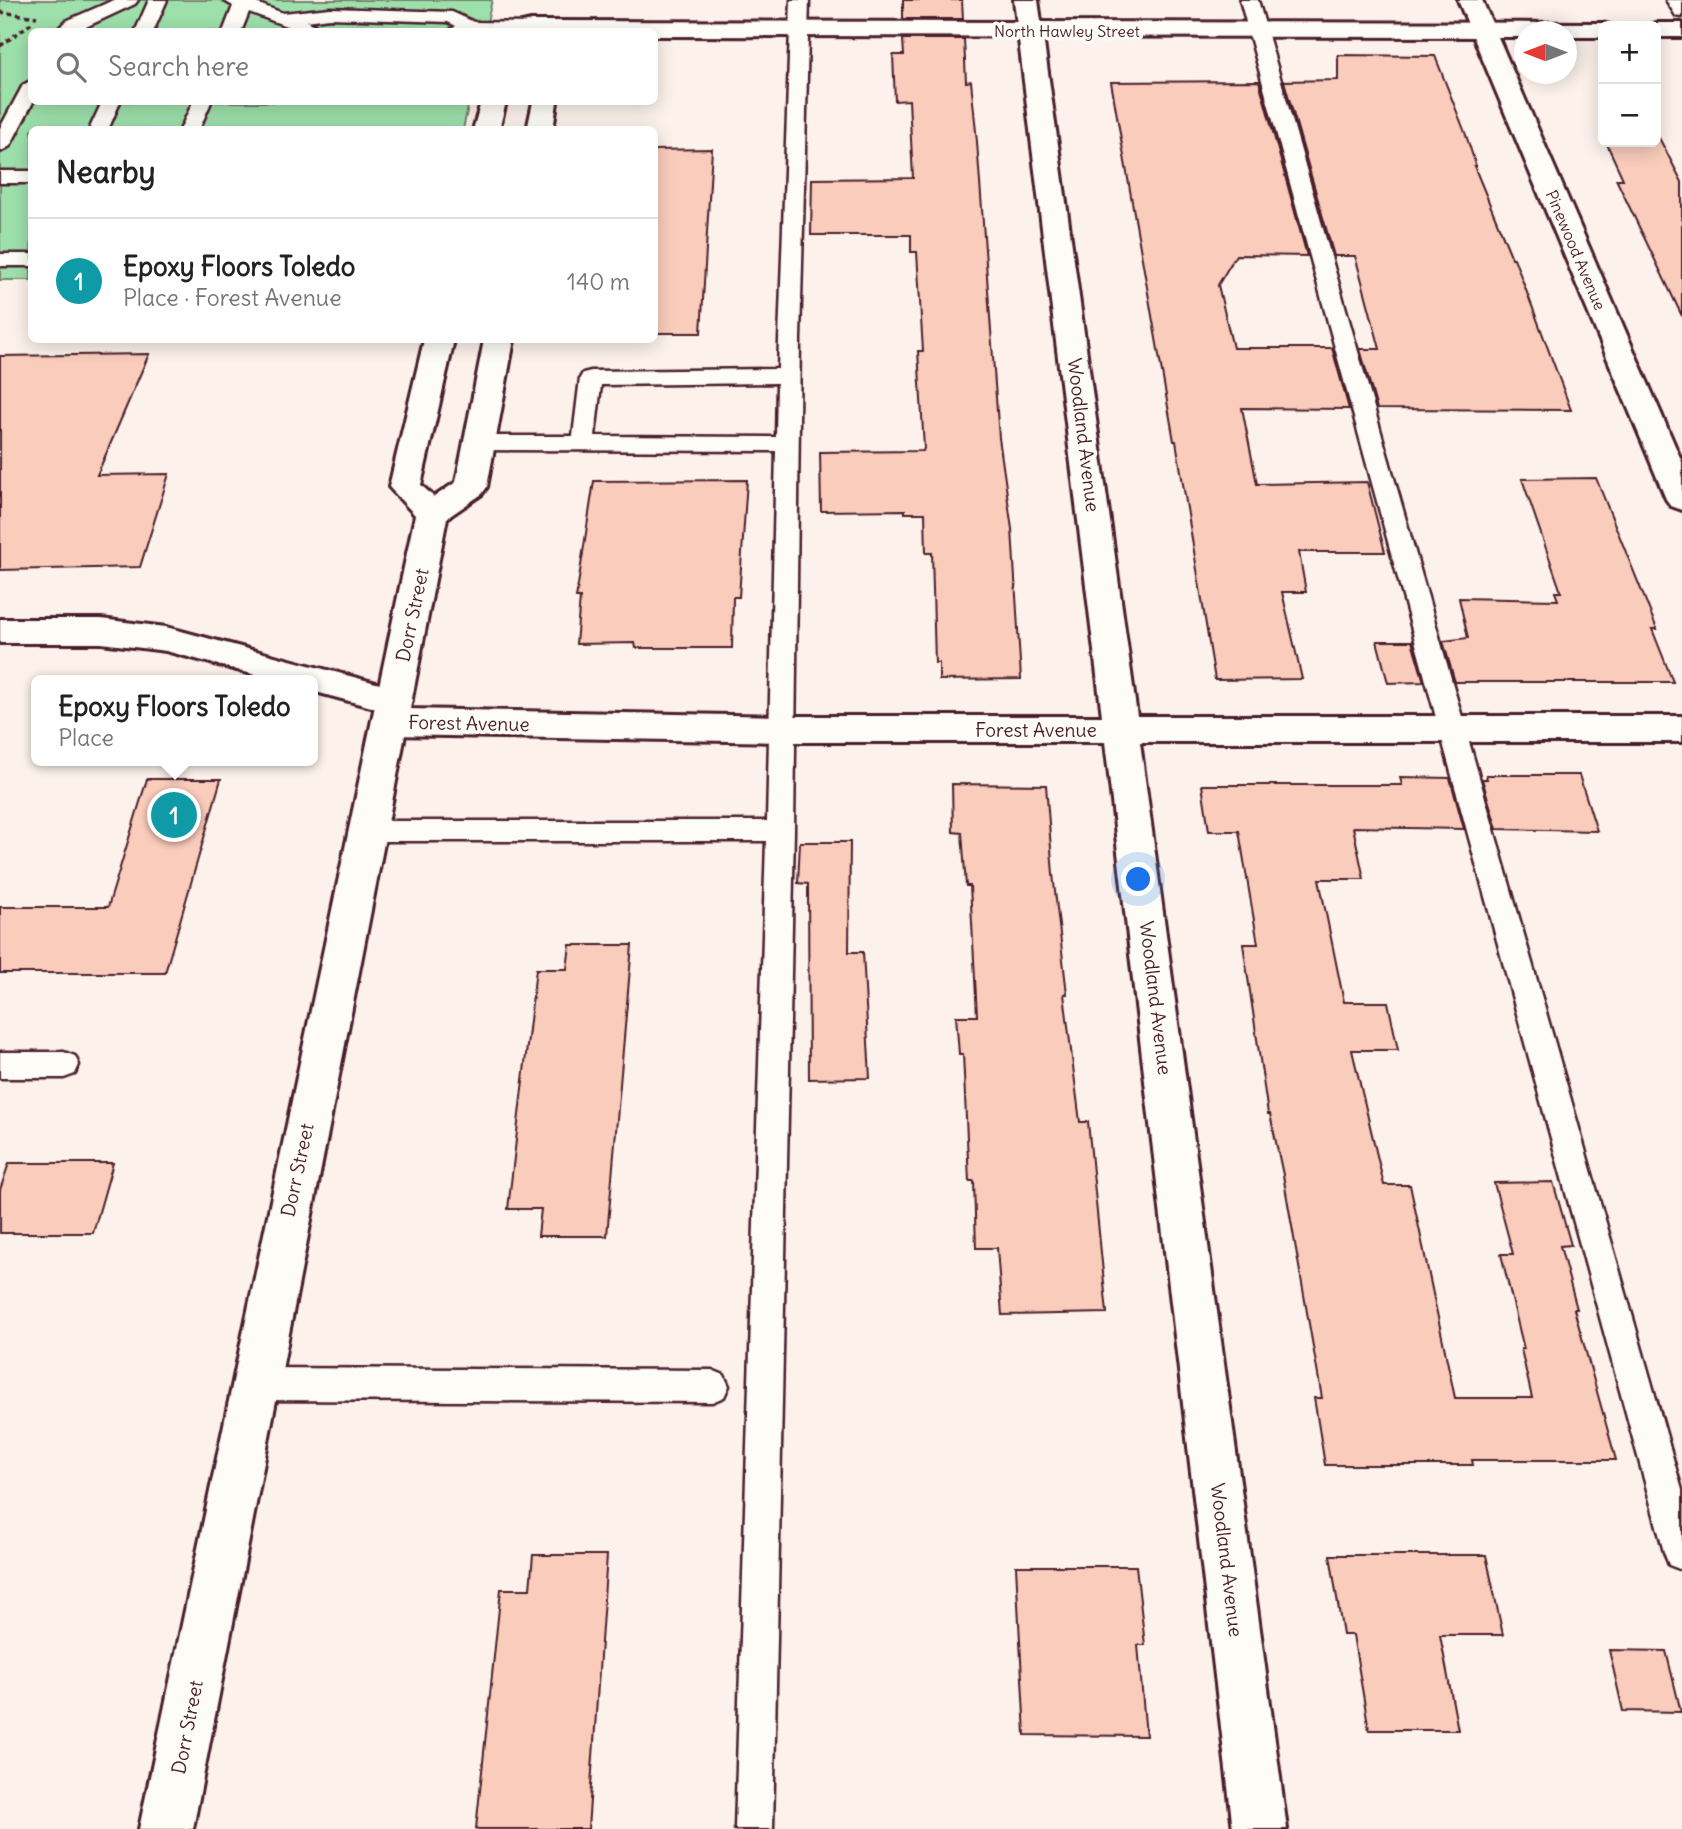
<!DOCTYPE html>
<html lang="en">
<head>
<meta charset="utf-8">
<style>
  body { margin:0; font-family:Delius,sans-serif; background:#f6f6f6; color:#222 }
  .controls { position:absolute; right:21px; top:21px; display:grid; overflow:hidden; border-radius:10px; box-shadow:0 4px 18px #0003 }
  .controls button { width:63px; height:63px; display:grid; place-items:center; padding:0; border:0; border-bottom:2px solid #e0e0e0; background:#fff; color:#222; font:35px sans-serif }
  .compass { position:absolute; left:1514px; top:21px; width:63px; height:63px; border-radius:50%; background:#fff; box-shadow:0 4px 18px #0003; rotate:270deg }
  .you { position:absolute; left:1139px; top:880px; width:24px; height:24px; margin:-18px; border:5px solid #fff; border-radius:50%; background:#1a73e8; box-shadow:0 0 0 10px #1a73e833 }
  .badge { display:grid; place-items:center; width:46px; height:46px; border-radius:50%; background:#c8321e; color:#fff; font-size:23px; font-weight:700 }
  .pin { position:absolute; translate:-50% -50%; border:4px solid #fff; box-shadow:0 2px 7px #0006 }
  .popup { position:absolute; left:31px; top:675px; width:287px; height:91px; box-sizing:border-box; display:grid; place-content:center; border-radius:10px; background:#fff; filter:drop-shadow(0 2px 5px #0005); font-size:23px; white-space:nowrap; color:#767676 }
  .popup b { font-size:26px; color:#222 }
  .popup::after { content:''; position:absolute; left:50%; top:100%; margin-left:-14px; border:14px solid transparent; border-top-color:#fff }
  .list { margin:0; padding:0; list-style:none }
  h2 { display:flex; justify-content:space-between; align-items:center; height:91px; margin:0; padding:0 28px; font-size:30px }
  h2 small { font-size:23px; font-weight:400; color:#767676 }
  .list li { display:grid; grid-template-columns:46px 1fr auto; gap:21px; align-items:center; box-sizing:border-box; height:126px; padding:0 28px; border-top:2px solid #e0e0e0 }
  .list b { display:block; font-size:26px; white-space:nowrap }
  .list p { margin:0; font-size:23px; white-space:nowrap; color:#767676 }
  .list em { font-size:23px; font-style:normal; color:#767676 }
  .icon { flex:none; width:38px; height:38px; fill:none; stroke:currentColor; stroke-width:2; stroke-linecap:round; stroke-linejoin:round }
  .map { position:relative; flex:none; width:1682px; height:1829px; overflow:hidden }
  .search { position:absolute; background:#fff; box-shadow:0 4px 18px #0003; left:28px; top:28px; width:630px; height:77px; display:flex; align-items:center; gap:18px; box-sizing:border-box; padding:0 24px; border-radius:10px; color:#767676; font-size:26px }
  .panel { position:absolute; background:#fff; box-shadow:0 4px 18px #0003; left:28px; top:126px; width:630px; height:217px; border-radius:10px }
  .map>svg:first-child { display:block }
  .green { fill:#9de0ab; stroke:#74806b; stroke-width:2 }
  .building { fill:#f9ccbb; stroke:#4a1f2b; stroke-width:2 }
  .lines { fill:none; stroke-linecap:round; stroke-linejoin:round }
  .lane-casing { stroke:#4a1f2b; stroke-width:5 }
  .street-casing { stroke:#4a1f2b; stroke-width:6 }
  .secondary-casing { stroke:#4a1f2b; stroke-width:6 }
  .path { stroke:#4a1f2b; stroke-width:3.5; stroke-dasharray:5 3.5; stroke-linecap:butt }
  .lane { fill:#fdfcf7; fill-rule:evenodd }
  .street { fill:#fdfcf7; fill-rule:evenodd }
  .secondary { fill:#fdfcf7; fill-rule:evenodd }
  .labels { text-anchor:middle; stroke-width:7; stroke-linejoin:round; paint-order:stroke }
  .far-street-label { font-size:16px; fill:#4a1f2b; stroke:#fdfcf7 }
  .street-label { font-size:19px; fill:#4a1f2b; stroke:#fdfcf7 }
</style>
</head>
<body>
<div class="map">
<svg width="1682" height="1829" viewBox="0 0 1682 1829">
  <rect width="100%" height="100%" fill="#fcf2eb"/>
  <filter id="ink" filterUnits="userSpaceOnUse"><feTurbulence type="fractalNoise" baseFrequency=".0143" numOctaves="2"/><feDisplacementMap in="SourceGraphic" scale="14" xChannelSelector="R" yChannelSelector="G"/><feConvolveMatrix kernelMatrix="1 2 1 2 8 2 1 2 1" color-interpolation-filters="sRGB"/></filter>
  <g filter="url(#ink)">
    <polygon class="green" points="0,0 492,0 485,31 32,32 32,102 469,102 463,129 32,130 31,280 0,280"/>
    <g class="building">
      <polygon points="903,0 962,0 963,19 903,19"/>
      <polygon points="903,39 964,39 966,82 971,81 977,142 999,438 1012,529 1021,679 939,680 939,663 935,663 932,553 926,553 925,513 905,513 905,510 821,511 820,452 923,451 924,448 918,351 923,351 917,252 911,252 911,235 811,235 812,179 913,178 909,100 895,101 893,55 904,55"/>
      <polygon points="1338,55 1435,56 1466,135 1476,166 1474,166 1512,258 1514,258 1571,410 1377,409 1360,349 1380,349 1360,274 1355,256 1334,256 1284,81 1338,80"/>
      <polygon points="1259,81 1307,256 1236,255 1218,285 1233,348 1332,348 1349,409 1242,408 1257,484 1367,482 1385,552 1299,552 1306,592 1282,592 1302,679 1215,680 1176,441 1174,441 1111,82"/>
      <polygon points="1656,132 1682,182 1682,316 1628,204 1616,179 1623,179 1606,142 1656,142"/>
      <polygon points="712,149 701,333 654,333 654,150"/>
      <polygon points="149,354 97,475 169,474 140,567 0,570 0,356"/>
      <polygon points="1596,478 1657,629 1652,629 1673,682 1455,682 1443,641 1468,638 1459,598 1558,600 1555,592 1561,592 1522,479"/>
      <polygon points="747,480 739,597 733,597 732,648 636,648 635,643 576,644 580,598 576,598 594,481"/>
      <polygon points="1377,641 1412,641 1424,682 1388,683"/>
      <polygon points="1486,775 1579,775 1597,831 1497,829 1482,779 1487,779"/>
      <polygon points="1400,777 1450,778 1464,829 1353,827 1364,879 1319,879 1344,1002 1388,1002 1398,1050 1352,1050 1384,1185 1410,1185 1455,1398 1532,1398 1521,1349 1524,1349 1501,1254 1513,1254 1494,1183 1553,1182 1571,1245 1560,1246 1577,1309 1574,1309 1616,1460 1472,1460 1473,1465 1325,1465 1314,1398 1322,1398 1283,1175 1270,1114 1268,1114 1243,944 1258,944 1239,831 1209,831 1202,785 1402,785"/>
      <polygon points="147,779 221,779 165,973 0,973 0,907 108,907"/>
      <polygon points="952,784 1046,785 1053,874 1067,994 1064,994 1080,1122 1088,1122 1107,1313 1002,1315 997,1248 976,1248 974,1181 969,1181 963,1054 959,1054 956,1016 977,1016 970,886 966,886 962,833 953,832"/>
      <polygon points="800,842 850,842 849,952 863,952 870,1078 809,1079 808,884 798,883"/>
      <polygon points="570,945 632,945 607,1236 538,1236 541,1209 508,1209 536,969 567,969"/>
      <polygon points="9,1163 113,1163 93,1233 0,1233 0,1190"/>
      <polygon points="533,1555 607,1555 588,1829 476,1829 501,1589 530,1589"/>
      <polygon points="1330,1555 1486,1555 1503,1635 1440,1635 1458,1730 1369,1730 1353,1635 1343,1635"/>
      <polygon points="1016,1566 1136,1566 1145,1645 1138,1645 1146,1736 1025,1735"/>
      <polygon points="1609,1650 1666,1651 1681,1712 1623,1711"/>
    </g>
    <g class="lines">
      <defs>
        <g id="lane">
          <polygon points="114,0 138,0 135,4 75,32 55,32 66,21"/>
          <polygon points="149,0 167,0 153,32 135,32"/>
          <polygon points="223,0 248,0 283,13 330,8 452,12 474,22 531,23 540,28 537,32 447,32 456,26 448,22 330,18 306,21 328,32 302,32 249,12 241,32 223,32 233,6"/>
          <path d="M 791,0 L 809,0 L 800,339 L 794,831 L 773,1829 L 735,1829 L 766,841 L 368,841 L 358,838 L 354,831 L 358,824 L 368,821 L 767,821 L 776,451 L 479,450 L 471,448 L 468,443 L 471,438 L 479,436 L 573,436 L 580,378 L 583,373 L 591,371 L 778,369 ZM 777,383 L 776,437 L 595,436 L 601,385 Z"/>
          <polygon points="1240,0 1258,0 1682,1490 1682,1570 1669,1565 1664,1552"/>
          <polygon points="1666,0 1682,0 1682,17 1676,16"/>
          <polygon points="32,80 33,102 10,146 0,152 0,128 23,85"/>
          <polygon points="102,102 120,102 108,130 89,130"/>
          <polygon points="193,102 211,102 199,130 180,130"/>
          <rect x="0" y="171" width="32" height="12"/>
          <rect x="0" y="254" width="32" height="12"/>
          <polygon points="0,1052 64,1052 75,1056 79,1065 75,1074 64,1078 0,1078"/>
          <polygon points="254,1368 712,1370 724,1375 729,1386 724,1397 712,1402 254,1400 242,1395 237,1384 242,1373"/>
        </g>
        <g id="street">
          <polygon points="1014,0 1038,0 1137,716 1682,716 1682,742 1140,742 1287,1829 1233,1829 1105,742 782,742 391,735 378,731 373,722 378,713 386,711 312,691 312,680 274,680 166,651 101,643 0,643 0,619 101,619 166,627 406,691 412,700 406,709 782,716 1102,716"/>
          <polygon points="1458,0 1482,0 1682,462 1682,510 1671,506 1666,499"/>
        </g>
        <g id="secondary">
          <polygon points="531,21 1603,23 1613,26 1603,26 1603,37 1566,37 1566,32 1524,32 1524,37 654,36 654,32 521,32 519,28 522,23"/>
          <polygon points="1656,23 1682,23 1682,37 1656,37 1656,26 1646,26"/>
          <polygon points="481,102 506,102 499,130 473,130"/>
          <polygon points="533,102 557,102 553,130 527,130"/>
          <polygon points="424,340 454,340 421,485 434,497 456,482 484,340 514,340 487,487 482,494 447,518 193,1829 139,1829 415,515 389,487"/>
        </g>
      </defs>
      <use href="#lane" class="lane-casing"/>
      <use href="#street" class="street-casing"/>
      <use href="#secondary" class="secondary-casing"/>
      <g class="path">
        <polyline points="0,12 37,17"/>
        <polyline points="0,46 33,22"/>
      </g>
      <use href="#lane" class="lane"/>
      <use href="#street" class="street"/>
      <use href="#secondary" class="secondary"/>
    </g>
  </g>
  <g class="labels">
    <g class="far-street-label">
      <text x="1067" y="37">North Hawley Street</text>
      <text transform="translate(1576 250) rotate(67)" y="6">Pinewood Avenue</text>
    </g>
    <g class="street-label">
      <text transform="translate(1084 435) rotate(83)" y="7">Woodland Avenue</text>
      <text transform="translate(412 615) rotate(-78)" y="7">Dorr Street</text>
      <text transform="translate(469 723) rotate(1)" y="7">Forest Avenue</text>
      <text x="1036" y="737">Forest Avenue</text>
      <text transform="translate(1156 998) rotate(83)" y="7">Woodland Avenue</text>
      <text transform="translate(297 1170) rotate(-78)" y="7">Dorr Street</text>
      <text transform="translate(1227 1560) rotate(83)" y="7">Woodland Avenue</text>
      <text transform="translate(187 1727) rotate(-79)" y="7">Dorr Street</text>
    </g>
  </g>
</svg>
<div class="controls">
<button>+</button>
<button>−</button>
</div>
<svg class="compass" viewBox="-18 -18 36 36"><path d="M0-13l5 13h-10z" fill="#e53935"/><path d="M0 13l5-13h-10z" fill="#767676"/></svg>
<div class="you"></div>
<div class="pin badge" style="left:174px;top:815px;background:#0f9aa8">1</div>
<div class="popup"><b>Epoxy Floors Toledo</b>Place</div>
<div class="search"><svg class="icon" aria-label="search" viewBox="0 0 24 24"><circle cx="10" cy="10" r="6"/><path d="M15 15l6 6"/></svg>Search here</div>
<section class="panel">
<h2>Nearby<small></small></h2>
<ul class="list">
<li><span class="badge" style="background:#0f9aa8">1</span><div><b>Epoxy Floors Toledo</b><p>Place · Forest Avenue</p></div><em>140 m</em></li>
</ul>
</section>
</div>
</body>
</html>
